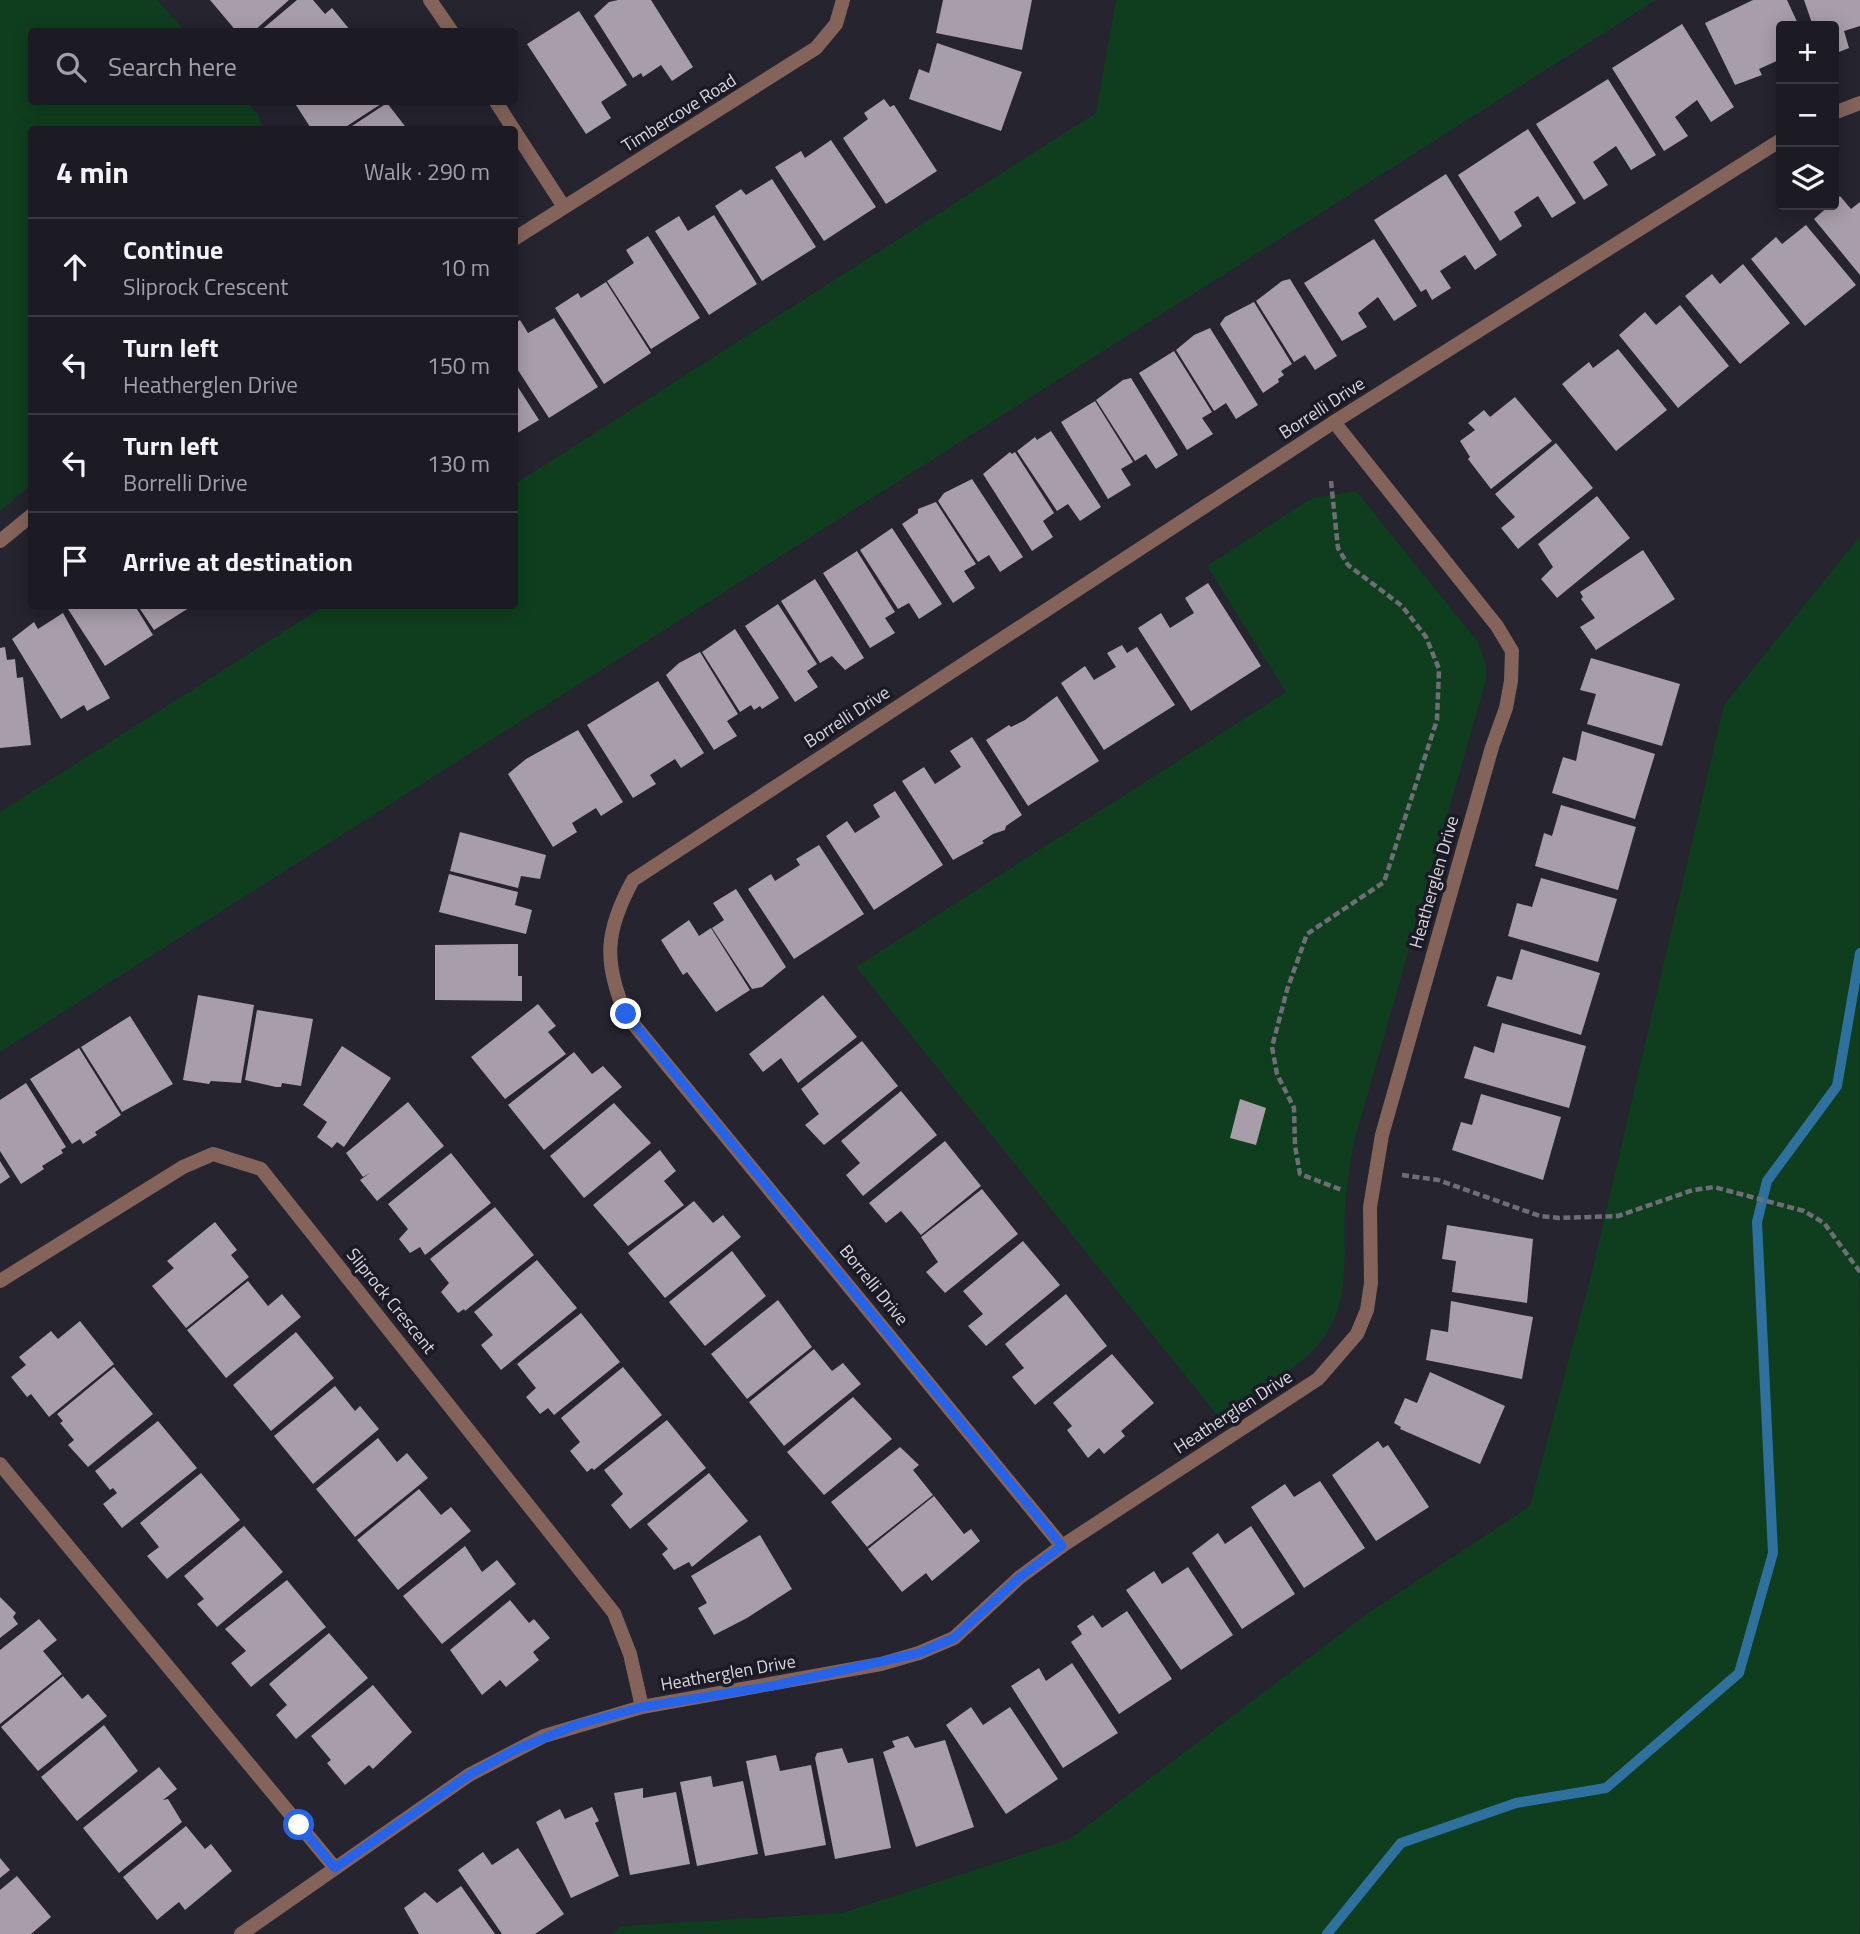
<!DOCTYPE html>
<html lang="en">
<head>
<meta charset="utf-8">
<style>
  body { margin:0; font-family:"Titillium Web",sans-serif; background:#292830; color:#f1f3f6 }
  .controls { position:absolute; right:21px; top:21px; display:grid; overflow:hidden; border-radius:7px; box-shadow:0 4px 18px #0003 }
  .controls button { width:63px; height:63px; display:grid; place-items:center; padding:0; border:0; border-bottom:2px solid #3a3941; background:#1c1b23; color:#f1f3f6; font:35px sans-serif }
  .stop { position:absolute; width:21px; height:21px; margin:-16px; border:5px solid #2563eb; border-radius:50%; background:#fff }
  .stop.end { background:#2563eb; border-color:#fff; box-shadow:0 2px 7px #0008 }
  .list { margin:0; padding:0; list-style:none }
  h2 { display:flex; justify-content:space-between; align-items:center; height:91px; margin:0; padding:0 28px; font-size:30px }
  h2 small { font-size:23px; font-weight:400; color:#a0a1a6 }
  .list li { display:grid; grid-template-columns:46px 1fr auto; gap:21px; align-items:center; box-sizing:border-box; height:98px; padding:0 28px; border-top:2px solid #3a3941 }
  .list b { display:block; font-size:26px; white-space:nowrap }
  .list p { margin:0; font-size:23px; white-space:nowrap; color:#a0a1a6 }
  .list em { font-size:23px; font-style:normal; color:#a0a1a6 }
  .icon { flex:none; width:38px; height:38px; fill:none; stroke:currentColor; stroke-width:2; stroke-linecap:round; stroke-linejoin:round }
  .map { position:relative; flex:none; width:1860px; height:1934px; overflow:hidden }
  .search { position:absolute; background:#1c1b23; box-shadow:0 4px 18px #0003; left:28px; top:28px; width:490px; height:77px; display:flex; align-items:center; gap:18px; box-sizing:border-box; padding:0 24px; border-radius:7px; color:#a0a1a6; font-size:26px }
  .panel { position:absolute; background:#1c1b23; box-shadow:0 4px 18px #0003; left:28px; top:126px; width:490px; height:483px; border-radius:7px }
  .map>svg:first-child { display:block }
  .green { fill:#0f3e1e }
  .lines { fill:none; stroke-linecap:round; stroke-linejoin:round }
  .stream { stroke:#2e719e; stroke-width:10 }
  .building { fill:#a89ea9 }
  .path { stroke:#6f6e78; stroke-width:4.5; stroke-dasharray:7 3.5; stroke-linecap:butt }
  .street { stroke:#83635a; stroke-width:14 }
  .route { stroke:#2563eb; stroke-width:9 }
  .labels { text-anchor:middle; stroke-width:7; stroke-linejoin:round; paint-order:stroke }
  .street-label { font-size:18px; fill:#d7d7de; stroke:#1c1b25 }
</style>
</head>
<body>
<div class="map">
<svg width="1860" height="1934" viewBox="0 0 1860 1934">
  <rect width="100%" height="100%" fill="#25242f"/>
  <g class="green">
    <polygon points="0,0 157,0 185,31 32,32 32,102 247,102 258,115 264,129 32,130 31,485 0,511"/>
    <polygon points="1116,0 1656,0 0,1052 0,812 324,606 514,606 515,484 1096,113"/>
    <path d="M 1356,491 L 1478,642 L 1486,665 L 1486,680 L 1354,1142 C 1350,1163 1347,1184 1345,1205 C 1342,1257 1354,1306 1315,1348 C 1289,1376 1250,1395 1218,1416 L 856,967 L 1286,692 L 1207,566 L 1312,498 Z"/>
    <polygon points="1860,536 1859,1934 611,1934 622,1926 842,1913 1070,1839 1367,1614 1530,1506 1592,1272 1724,705"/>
  </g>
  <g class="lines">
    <polyline class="stream" points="1327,1934 1401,1843 1516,1803 1606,1788 1739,1673 1773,1553 1757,1222 1767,1181 1837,1086 1860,953"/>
  </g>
  <g class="building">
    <polygon points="210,0 289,0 253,32 237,32"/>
    <polygon points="297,0 313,0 325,14 332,8 350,30 259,32"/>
    <polygon points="618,0 651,0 693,67 672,81 661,65 643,77 641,73 633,78 594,16 609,2"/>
    <polygon points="943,0 1032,0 1022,50 936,33"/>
    <polygon points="1753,0 1787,0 1799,26 1781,26 1781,59 1759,69 1762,75 1735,85 1705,23"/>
    <polygon points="1804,0 1860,0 1860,26 1844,31 1849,48 1834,54 1834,26 1813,26"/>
    <polygon points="579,11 627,85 601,102 611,118 586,134 527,44"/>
    <polygon points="1682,24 1734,107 1711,122 1697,100 1675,117 1688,136 1664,151 1612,68"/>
    <polygon points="937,43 1022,72 1001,131 909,99 919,69 929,73"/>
    <polygon points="1608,79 1656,155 1631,170 1616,146 1593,162 1608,185 1584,200 1536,124"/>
    <polygon points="884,99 890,107 894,105 937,171 886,204 843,138 868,119 864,113"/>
    <polygon points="294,102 384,102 341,130 312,130"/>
    <polygon points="387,103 408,130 346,130"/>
    <polygon points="1528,129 1576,203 1552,218 1538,196 1514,212 1522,226 1500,241 1458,175"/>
    <polygon points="831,140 876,207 824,241 775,167 801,151 805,158"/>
    <polygon points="1446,174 1497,255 1475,270 1465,255 1440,271 1451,288 1432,300 1426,289 1421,292 1374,220"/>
    <polygon points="772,179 816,247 762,281 715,206 741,189 746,195"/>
    <polygon points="1840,196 1851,209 1860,202 1860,275 1814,219"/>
    <polygon points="714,215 757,284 709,315 655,231 679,216 688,231"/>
    <polygon points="1806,225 1856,285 1805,326 1751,259 1776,237 1782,244"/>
    <polygon points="648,236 700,318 651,349 607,281 634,263 626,250"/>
    <polygon points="1374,239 1417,306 1394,321 1378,297 1358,313 1367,327 1342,341 1304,283"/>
    <polygon points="1743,264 1790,323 1740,364 1685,296 1712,274 1720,284"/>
    <polygon points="1290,279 1337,356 1315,370 1305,355 1294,362 1256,301 1282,281"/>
    <polygon points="606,282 651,353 604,384 555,308 578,293 581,298"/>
    <polygon points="1254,302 1292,364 1281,371 1284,375 1278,379 1279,382 1263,393 1220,324 1225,317"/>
    <polygon points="1680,305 1729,366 1678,408 1619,335 1645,312 1656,325"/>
    <polygon points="554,318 598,387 549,418 514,364 514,324 520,320 528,333"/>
    <polygon points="1210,328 1258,405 1236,419 1226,403 1214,411 1176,350 1194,335"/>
    <polygon points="1618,349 1667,410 1616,451 1562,384 1589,362 1593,368"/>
    <polygon points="1174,351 1212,412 1202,418 1213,434 1187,450 1139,373"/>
    <polygon points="1131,378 1178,455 1156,469 1146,454 1135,461 1096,400 1123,380"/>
    <polygon points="514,381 539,420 514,435"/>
    <polygon points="1515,397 1552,441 1491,489 1468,459 1470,457 1460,441 1475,430 1468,423 1484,410 1490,417"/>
    <polygon points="1095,401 1133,462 1121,469 1131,485 1108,499 1061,422"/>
    <polygon points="1051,431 1101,507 1080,521 1068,504 1057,511 1017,451 1035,437 1037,440"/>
    <polygon points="1556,443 1593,488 1518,549 1501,528 1515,517 1495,494"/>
    <polygon points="1010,452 1012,454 1015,452 1054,513 1043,521 1053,537 1032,551 983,474"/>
    <polygon points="972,479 1023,557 1000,572 989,555 978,562 938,501 944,493"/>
    <polygon points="1597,496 1630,538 1557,598 1541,579 1553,567 1538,544"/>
    <polygon points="936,502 976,564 964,571 975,588 953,603 902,524 918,513 918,509"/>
    <polygon points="892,528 942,604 919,619 909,603 898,609 860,550"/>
    <polygon points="1643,550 1675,599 1596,650 1580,627 1595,618 1581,599 1583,597 1580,592"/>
    <polygon points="857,551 895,612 885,618 895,633 870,648 823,573"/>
    <polygon points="815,579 864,658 845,670 832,656 820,663 781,601"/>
    <polygon points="1208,583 1261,666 1191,711 1138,628 1161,613 1170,628 1194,613 1185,598"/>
    <polygon points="778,604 817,664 807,671 818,687 795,702 745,626"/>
    <polygon points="66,606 135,606 153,635 105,666"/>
    <polygon points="138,606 192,606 154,630"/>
    <polygon points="63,613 110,698 87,711 84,705 61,719 12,639 34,622 38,629"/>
    <polygon points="735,629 779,698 762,709 760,706 754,710 751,705 740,712 702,652"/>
    <polygon points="1122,645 1127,653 1137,647 1175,705 1104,750 1061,683 1085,666 1094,680 1116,667 1107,653"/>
    <polygon points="5,647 7,660 15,659 17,678 23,677 31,745 0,748 0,648"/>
    <polygon points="700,652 738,714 727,721 737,736 714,750 666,675 679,663"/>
    <polygon points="1591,658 1680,684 1662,746 1587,724 1596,694 1580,690"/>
    <polygon points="658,681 704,753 681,768 675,759 650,775 656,784 633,798 587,725"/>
    <polygon points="1057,696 1099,761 1028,806 986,740 1009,725 1011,727 1025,720"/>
    <polygon points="578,730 623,802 601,816 596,808 572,823 577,832 553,847 508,774 526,759"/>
    <polygon points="1582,731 1655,754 1635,819 1552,793 1563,757 1576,761"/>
    <polygon points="972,737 1022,815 1006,826 1005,830 993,834 982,841 984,843 953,860 902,781 924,767 935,784 961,767 950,751"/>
    <polygon points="895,791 943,865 874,910 826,836 847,821 855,833 880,817 873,805"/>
    <polygon points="1561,805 1636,827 1618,890 1535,866 1544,833 1552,836"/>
    <polygon points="460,832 546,855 540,879 521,876 518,888 450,871"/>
    <polygon points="819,845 864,914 794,959 748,889 771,874 775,881 800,865 796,859"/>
    <polygon points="449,874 518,892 515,905 532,910 526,934 439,912"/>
    <polygon points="1541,878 1617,899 1598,962 1508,936 1517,903 1532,907"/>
    <polygon points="736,889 786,967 762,987 752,989 712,928 724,920 713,903"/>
    <polygon points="689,920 699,936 711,928 750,990 716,1012 687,972 683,975 661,940"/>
    <polygon points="518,944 518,976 522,976 522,1001 435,1000 435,945"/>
    <polygon points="1521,949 1600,973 1581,1035 1487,1006 1497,976 1512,980"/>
    <polygon points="198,995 254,1005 241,1083 211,1081 212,1079 209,1084 183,1080"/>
    <polygon points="823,995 857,1037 798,1083 781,1058 763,1072 749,1054"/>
    <polygon points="538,1004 556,1026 548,1032 566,1054 505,1099 471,1057"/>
    <polygon points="257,1010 313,1019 301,1086 282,1083 281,1087 276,1087 245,1080"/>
    <polygon points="130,1016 173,1084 122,1112 81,1047"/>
    <polygon points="1502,1023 1586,1046 1569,1108 1464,1078 1474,1046 1494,1053"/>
    <polygon points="862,1041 898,1086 824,1145 805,1125 819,1114 801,1089"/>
    <polygon points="342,1046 391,1078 344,1147 337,1142 332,1148 317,1137 327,1122 303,1105"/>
    <polygon points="79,1048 121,1115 95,1132 97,1135 83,1144 80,1139 72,1144 30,1079"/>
    <polygon points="574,1052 592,1074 603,1066 622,1087 544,1150 508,1105"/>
    <polygon points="26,1083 66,1147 61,1150 63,1153 42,1166 44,1169 21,1184 0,1151 0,1100"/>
    <polygon points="901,1091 937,1135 863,1196 846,1175 860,1163 841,1141"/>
    <polygon points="1481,1094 1561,1117 1543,1180 1452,1150 1461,1122 1472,1125"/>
    <polygon points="1240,1099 1266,1108 1256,1145 1230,1138"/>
    <polygon points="408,1102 444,1146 377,1201 360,1180 370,1173 363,1177 346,1153"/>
    <polygon points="614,1103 651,1143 584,1198 550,1156"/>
    <polygon points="945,1141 981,1186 921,1235 901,1211 886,1223 869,1203"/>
    <polygon points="660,1150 676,1171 664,1181 684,1205 628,1246 593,1205"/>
    <polygon points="451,1153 491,1203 425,1255 420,1247 410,1253 399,1239 408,1229 388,1204"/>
    <polygon points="0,1161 10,1177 0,1184"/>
    <polygon points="982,1189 1018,1234 945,1293 926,1272 938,1262 921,1237"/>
    <polygon points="694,1201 713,1223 723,1215 741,1237 665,1298 628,1253"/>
    <polygon points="495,1207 534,1255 465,1311 464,1309 458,1313 441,1292 449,1283 430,1259"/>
    <polygon points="215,1222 237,1250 231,1255 249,1277 186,1328 152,1286 174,1268 167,1261"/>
    <polygon points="1447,1225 1533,1239 1527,1303 1452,1292 1456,1261 1442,1259"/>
    <polygon points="1023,1241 1060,1285 986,1346 968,1326 983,1314 963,1291"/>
    <polygon points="732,1251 766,1296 705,1346 669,1302"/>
    <polygon points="537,1260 577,1308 501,1370 481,1345 493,1335 474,1312"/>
    <polygon points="248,1281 268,1306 282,1294 301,1317 226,1378 187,1330"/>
    <polygon points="1066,1294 1107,1346 1035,1405 1012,1377 1024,1368 1005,1344"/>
    <polygon points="778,1300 812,1347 747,1399 711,1354"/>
    <polygon points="1451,1301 1533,1317 1522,1379 1426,1360 1431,1329 1448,1332"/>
    <polygon points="581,1313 620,1362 554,1415 548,1408 540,1414 526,1397 536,1388 517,1364"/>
    <polygon points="80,1321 114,1364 49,1417 31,1394 27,1397 11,1377 26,1365 19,1357 51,1331 58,1339"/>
    <polygon points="296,1332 334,1378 271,1431 233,1385"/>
    <polygon points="814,1349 832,1371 843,1363 861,1384 784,1446 749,1402"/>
    <polygon points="1112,1354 1154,1403 1121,1431 1125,1436 1104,1454 1099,1448 1088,1458 1067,1430 1072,1426 1053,1403"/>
    <polygon points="114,1367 153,1414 88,1467 68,1445 74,1440 60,1423 63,1421 57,1414"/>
    <polygon points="623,1367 662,1415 594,1470 592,1468 587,1472 570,1451 580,1442 561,1418"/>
    <polygon points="1430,1372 1505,1406 1480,1464 1400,1429 1401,1427 1394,1423 1405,1398 1417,1403"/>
    <polygon points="335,1386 355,1411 360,1406 379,1429 313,1484 274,1436"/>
    <polygon points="853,1397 892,1439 824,1495 787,1452"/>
    <polygon points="667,1420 706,1468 630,1529 611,1505 623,1494 604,1470"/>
    <polygon points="158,1421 197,1468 122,1528 103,1504 117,1493 113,1488 110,1490 95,1471"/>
    <polygon points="378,1438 397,1462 407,1453 428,1478 355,1537 316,1489"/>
    <polygon points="1378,1441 1383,1448 1388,1445 1429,1507 1376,1541 1332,1475"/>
    <polygon points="900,1447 919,1465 913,1470 933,1495 867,1547 831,1502"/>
    <polygon points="201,1473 240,1520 167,1579 147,1556 159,1547 140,1523"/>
    <polygon points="709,1473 748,1521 692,1567 689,1562 674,1570 662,1554 668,1549 647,1524"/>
    <polygon points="1320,1481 1365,1548 1304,1588 1251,1507 1285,1484 1294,1497"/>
    <polygon points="419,1489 441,1515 451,1507 471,1531 398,1590 357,1540"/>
    <polygon points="934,1496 964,1534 971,1529 980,1541 932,1581 926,1573 902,1592 868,1549"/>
    <polygon points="244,1526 283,1572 217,1627 197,1604 204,1599 184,1576"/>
    <polygon points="1251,1526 1295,1594 1242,1629 1192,1553 1218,1533 1225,1544"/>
    <polygon points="760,1535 792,1589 747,1618 714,1635 698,1608 707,1603 691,1576"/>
    <polygon points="465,1546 482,1572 497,1560 516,1584 442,1644 403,1596"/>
    <polygon points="1188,1567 1233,1635 1181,1670 1126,1590 1154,1571 1162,1584"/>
    <polygon points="287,1580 326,1627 251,1687 231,1663 246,1651 225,1629"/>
    <polygon points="0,1597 16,1613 13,1617 18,1624 0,1638"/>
    <polygon points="510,1600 529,1623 534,1619 550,1638 533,1652 539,1660 506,1687 500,1680 482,1695 450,1650"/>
    <polygon points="1127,1611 1172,1679 1119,1714 1071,1642 1082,1634 1077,1626 1093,1615 1102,1628"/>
    <polygon points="39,1619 57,1640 43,1651 62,1674 0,1724 0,1650"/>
    <polygon points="329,1633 368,1678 296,1739 276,1715 287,1705 269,1684"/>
    <polygon points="1072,1663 1118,1733 1063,1768 1011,1686 1039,1668 1046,1681"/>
    <polygon points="63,1676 82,1699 88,1694 107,1716 38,1771 1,1727"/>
    <polygon points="373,1685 412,1732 373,1769 369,1765 345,1785 327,1763 331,1760 311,1736"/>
    <polygon points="971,1707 983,1725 1010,1707 1058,1779 1006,1814 946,1725"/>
    <polygon points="104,1725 138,1771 77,1821 41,1777"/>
    <polygon points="908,1736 915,1748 945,1740 974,1827 916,1847 883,1752 895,1747 892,1741"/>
    <polygon points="842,1748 848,1763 873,1758 891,1848 835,1859 815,1758 817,1753"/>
    <polygon points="776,1755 780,1771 811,1765 826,1845 765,1856 746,1761"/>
    <polygon points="159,1767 177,1789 163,1800 168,1799 182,1822 119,1873 83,1828"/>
    <polygon points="711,1776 713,1787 743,1781 758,1854 697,1866 680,1782"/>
    <polygon points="643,1788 643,1798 676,1792 690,1864 630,1875 614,1793"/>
    <polygon points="592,1807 599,1821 595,1823 619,1876 571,1898 536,1822 560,1809 565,1819"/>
    <polygon points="186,1826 205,1849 211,1844 232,1871 185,1910 179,1902 157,1920 123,1877"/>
    <polygon points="518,1848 564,1914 535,1934 502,1934 458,1870 483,1852 492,1865"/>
    <polygon points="0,1858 10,1870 0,1878"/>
    <polygon points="17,1876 51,1917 31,1934 0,1934 0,1890"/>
    <polygon points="461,1886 495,1934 419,1934 404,1908 425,1892 437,1903"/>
  </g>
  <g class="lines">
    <g class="path">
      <polyline points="1331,481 1338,548 1348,565 1402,606 1426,637 1439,669 1437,720 1384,882 1307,934 1287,990 1272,1047 1277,1074 1294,1108 1295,1146 1300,1174 1342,1190"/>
      <polyline points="1402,1175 1438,1180 1540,1216 1559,1218 1618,1216 1693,1190 1714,1187 1804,1211 1824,1223 1860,1272"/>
    </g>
    <g class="street">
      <polyline points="430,0 452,32"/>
      <polyline points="496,102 514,130"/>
      <polyline points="1834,113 1860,103"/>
      <polyline points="514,130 564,207"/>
      <polyline points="514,239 816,48 836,24 843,0"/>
      <polyline points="0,541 32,515"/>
      <polyline points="0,1281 183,1167 213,1154 261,1169 614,1613 630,1654 642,1707"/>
      <polyline points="0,1464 335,1868"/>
      <path d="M 1062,1546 L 626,1015 C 603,962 605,931 633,880 L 1334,422 L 1781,140"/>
      <polyline points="241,1934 469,1775 544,1736 642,1707 881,1664 919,1653 954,1638 1020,1577 1062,1546 1318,1379 1357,1334 1367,1310 1371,1283 1370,1207 1382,1135 1492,747 1506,708 1511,681 1512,651 1497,626 1334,422"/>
    </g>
  </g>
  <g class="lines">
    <polyline class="route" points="299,1825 335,1868 469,1775 515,1750 576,1725 642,1707 772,1686 919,1653 954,1638 1020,1577 1062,1546 626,1014"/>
  </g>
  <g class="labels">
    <g class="street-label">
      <text transform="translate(679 113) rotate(-32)" y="6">Timbercove Road</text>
      <text transform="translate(1322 408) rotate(-33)" y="6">Borrelli Drive</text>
      <text transform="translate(847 717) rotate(-33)" y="6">Borrelli Drive</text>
      <text transform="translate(1434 882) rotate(-74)" y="6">Heatherglen Drive</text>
      <text transform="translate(874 1285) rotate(51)" y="6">Borrelli Drive</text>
      <text transform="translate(391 1301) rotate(51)" y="6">Sliprock Crescent</text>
      <text transform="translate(1233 1412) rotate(-33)" y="6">Heatherglen Drive</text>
      <text transform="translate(728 1673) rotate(-10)" y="6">Heatherglen Drive</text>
    </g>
  </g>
</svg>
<div class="controls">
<button>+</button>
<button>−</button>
<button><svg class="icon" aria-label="layers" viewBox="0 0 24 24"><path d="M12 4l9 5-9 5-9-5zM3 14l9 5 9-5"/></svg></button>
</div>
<div class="stop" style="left:299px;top:1825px"></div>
<div class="stop end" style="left:626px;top:1014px"></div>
<div class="search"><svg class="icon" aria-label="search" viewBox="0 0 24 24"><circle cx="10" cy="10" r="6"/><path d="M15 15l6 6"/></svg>Search here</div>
<section class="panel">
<h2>4 min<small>Walk · 290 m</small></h2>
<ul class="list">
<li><svg class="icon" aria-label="ahead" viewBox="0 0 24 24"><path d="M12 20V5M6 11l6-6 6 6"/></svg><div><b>Continue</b><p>Sliprock Crescent</p></div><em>10 m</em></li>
<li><svg class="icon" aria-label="left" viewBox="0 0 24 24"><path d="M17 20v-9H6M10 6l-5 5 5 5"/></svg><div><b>Turn left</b><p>Heatherglen Drive</p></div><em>150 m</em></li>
<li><svg class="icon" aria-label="left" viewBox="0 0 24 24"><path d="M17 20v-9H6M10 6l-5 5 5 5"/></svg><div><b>Turn left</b><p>Borrelli Drive</p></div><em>130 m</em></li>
<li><svg class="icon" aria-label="arrive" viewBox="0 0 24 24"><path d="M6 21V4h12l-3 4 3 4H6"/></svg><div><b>Arrive at destination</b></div></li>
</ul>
</section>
</div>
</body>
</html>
